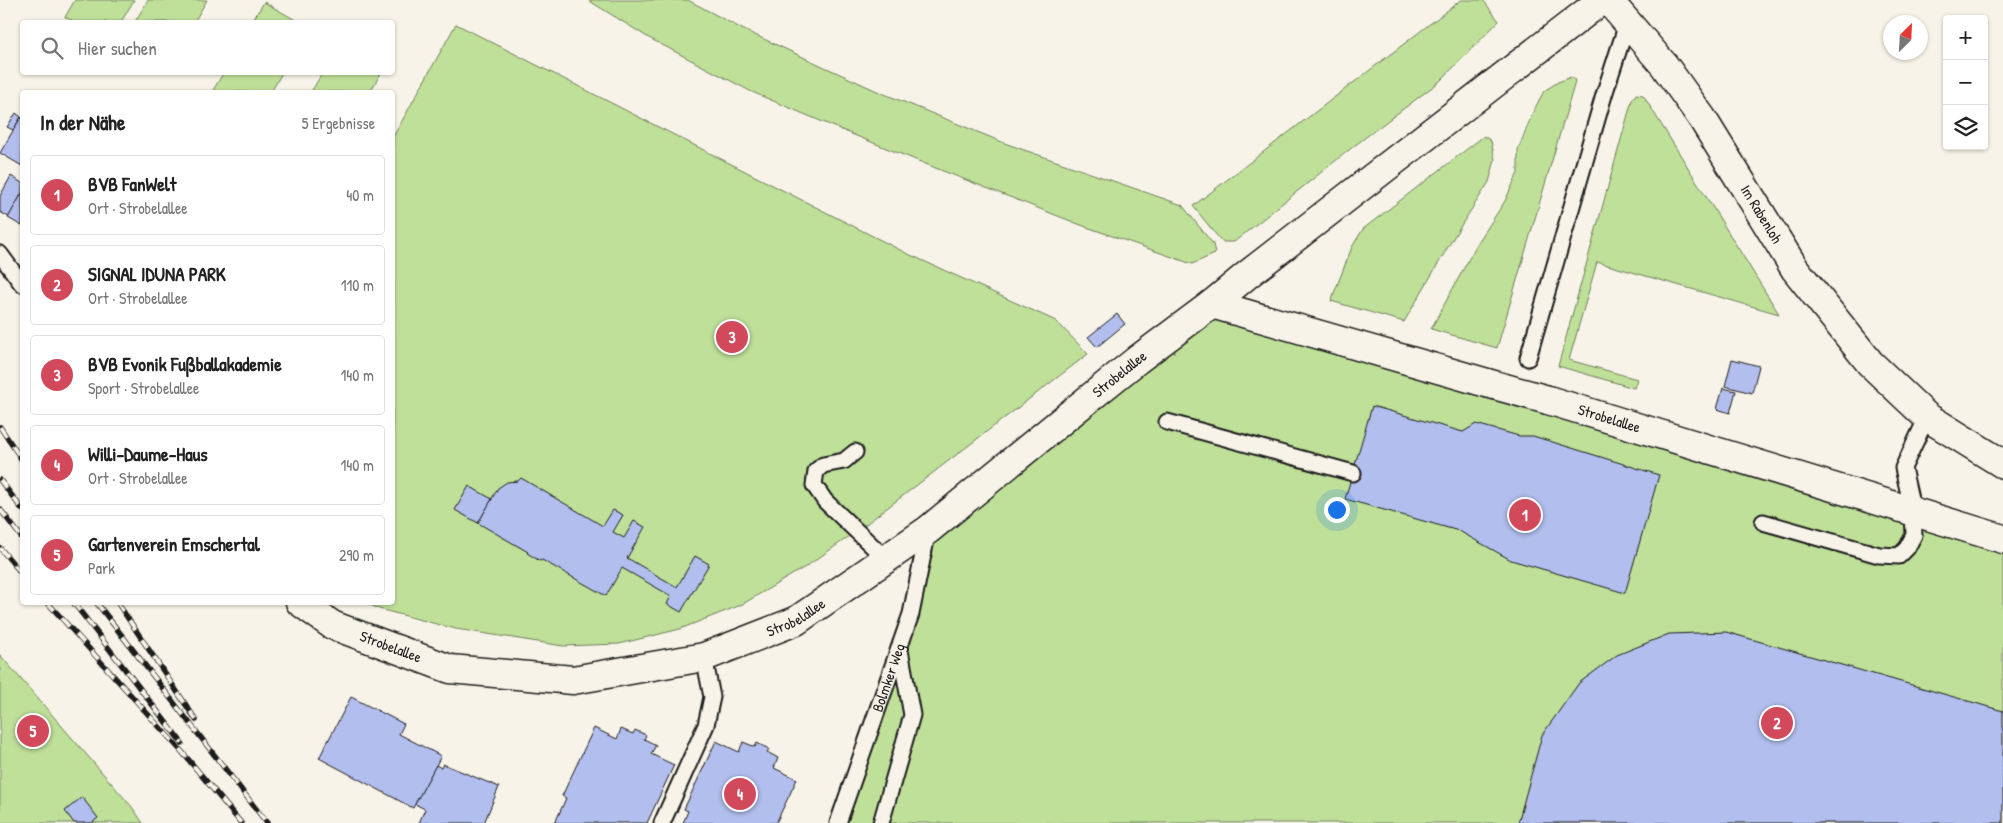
<!DOCTYPE html>
<html lang="de">
<head>
<meta charset="utf-8">
<style>
  body { margin:0; font-family:"Patrick Hand",sans-serif; background:#f6f6f6; color:#222 }
  .controls { position:absolute; right:15px; top:15px; display:grid; overflow:hidden; border-radius:5px; box-shadow:0 1px 4px #0004 }
  .controls button { width:45px; height:45px; display:grid; place-items:center; padding:0; border:0; border-bottom:1px solid #e0e0e0; background:#fff; color:#222; font:25px sans-serif }
  .compass { position:absolute; left:1883px; top:15px; width:45px; height:45px; border-radius:50%; background:#fff; box-shadow:0 1px 4px #0004; rotate:24deg }
  .you { position:absolute; left:1336px; top:509px; width:18px; height:18px; margin:-12px; border:4px solid #fff; border-radius:50%; background:#1a73e8; box-shadow:0 0 0 8px #1a73e833 }
  .badge { display:grid; place-items:center; width:32px; height:32px; border-radius:50%; background:#d1495b; color:#fff; font-size:16px; font-weight:700 }
  .pin { position:absolute; translate:-50% -50%; border:2px solid #fff; box-shadow:0 1px 5px #0006 }
  .list { margin:0; padding:0; list-style:none }
  h2 { display:flex; justify-content:space-between; align-items:center; height:65px; margin:0; padding:0 20px; font-size:21px }
  h2 small { font-size:16px; font-weight:400; color:#767676 }
  .list li { display:grid; grid-template-columns:32px 1fr auto; gap:15px; align-items:center; box-sizing:border-box; height:80px; margin:0 10px 10px; padding:0 10px; border:1px solid #e0e0e0; border-radius:5px }
  .list b { display:block; font-size:19px; white-space:nowrap }
  .list p { margin:0; font-size:16px; white-space:nowrap; color:#767676 }
  .list em { font-size:16px; font-style:normal; color:#767676 }
  .icon { flex:none; width:28px; height:28px; fill:none; stroke:currentColor; stroke-width:2; stroke-linecap:round; stroke-linejoin:round }
  .map { position:relative; flex:none; width:2003px; height:823px; overflow:hidden }
  .search { position:absolute; background:#fff; box-shadow:0 1px 4px #0004; left:20px; top:20px; width:375px; height:55px; display:flex; align-items:center; gap:12px; box-sizing:border-box; padding:0 18px; border-radius:5px; color:#767676; font-size:19px }
  .panel { position:absolute; background:#fff; box-shadow:0 1px 4px #0004; left:20px; top:90px; width:375px; height:515px; border-radius:5px }
  .map>svg:first-child { display:block }
  .green { fill:#bfe099; stroke:#6e7e5a }
  .building { fill:#b2beee; stroke:#1c1c1c }
  .lines { fill:none; stroke-linecap:round; stroke-linejoin:round }
  .lane-casing { stroke:#1c1c1c; stroke-width:19 }
  .street-casing { stroke:#1c1c1c; stroke-width:31 }
  .secondary-casing { stroke:#1c1c1c; stroke-width:31 }
  .lane { stroke:#f7f3e8; stroke-width:15 }
  .street { stroke:#f7f3e8; stroke-width:28 }
  .secondary { stroke:#f7f3e8; stroke-width:28 }
  .rail-casing { stroke:#1c1c1c; stroke-width:5.5 }
  .rail { stroke:#f7f3e8; stroke-width:4; stroke-dasharray:11; stroke-linecap:butt }
  .street-bridge-casing { stroke:#1c1c1c; stroke-width:31; stroke-linecap:butt }
  .street-bridge { stroke:#f7f3e8; stroke-width:28 }
  .labels { text-anchor:middle; stroke-width:4.5; stroke-linejoin:round; paint-order:stroke }
  .street-label { font-size:15px; fill:#1c1c1c; stroke:#f7f3e8 }
</style>
</head>
<body>
<div class="map">
<svg width="2003" height="823" viewBox="0 0 2003 823">
  <rect width="100%" height="100%" fill="#f7f3e8"/>
  <filter id="ink" filterUnits="userSpaceOnUse"><feTurbulence type="fractalNoise" baseFrequency=".02" numOctaves="2"/><feDisplacementMap in="SourceGraphic" scale="10" xChannelSelector="R" yChannelSelector="G"/><feConvolveMatrix kernelMatrix="1 2 1 2 8 2 1 2 1" color-interpolation-filters="sRGB"/></filter>
  <g filter="url(#ink)">
    <g class="green">
      <polygon points="75,0 134,0 121,22 75,22 65,17"/>
      <polygon points="148,0 207,0 194,22 135,22"/>
      <polygon points="588,0 688,0 744,30 877,91 1007,144 1182,205 1213,244 1215,254 1192,264 1081,225 943,171 849,133 752,92 649,38"/>
      <polygon points="1461,0 1483,0 1499,21 1439,82 1354,146 1234,242 1222,242 1193,206"/>
      <polygon points="264,2 299,22 252,22"/>
      <polygon points="456,24 906,253 1056,321 1088,354 857,531 807,566 741,605 680,629 619,644 563,646 456,629 379,609 366,603 392,602 393,137"/>
      <polygon points="224,72 282,72 282,73 271,92 212,92"/>
      <polygon points="323,72 381,72 381,73 370,92 311,92"/>
      <polygon points="1571,77 1574,79 1575,82 1497,348 1431,329 1477,244 1505,201 1518,173 1518,150 1533,112 1544,91 1558,82"/>
      <polygon points="1636,94 1643,95 1779,314 1597,262 1569,360 1637,379 1634,388 1558,366 1632,100"/>
      <polygon points="1484,136 1491,141 1495,160 1489,182 1455,235 1404,322 1331,301 1352,247 1363,229"/>
      <polygon points="1227,309 2003,534 2003,823 838,823 862,759 928,530"/>
      <polygon points="0,655 132,807 143,823 0,823"/>
    </g>
    <g class="building">
      <polygon points="16,113 21,117 13,130 7,127"/>
      <polygon points="21,117 22,118 22,166 0,153"/>
      <polygon points="11,176 22,183 22,193 9,217 0,212 0,196"/>
      <polygon points="22,193 22,226 8,218"/>
      <polygon points="1117,314 1125,324 1097,347 1088,337"/>
      <polygon points="1732,359 1759,366 1752,393 1725,386"/>
      <polygon points="1723,388 1736,391 1730,413 1717,409"/>
      <polygon points="1372,406 1463,432 1476,424 1519,436 1533,436 1659,475 1625,593 1511,560 1459,531 1345,499"/>
      <polygon points="521,478 603,526 613,510 623,515 613,532 624,538 634,521 645,527 627,558 677,587 695,556 709,564 681,612 667,604 671,596 622,568 606,596 542,560 540,561 527,553 528,552 478,523 498,488 507,482 518,481"/>
      <polygon points="469,486 492,499 478,523 455,510"/>
      <polygon points="1726,632 2003,711 2003,823 1518,823 1542,735 1579,683 1617,655 1669,634"/>
      <polygon points="351,697 404,724 399,734 441,756 413,808 319,758"/>
      <polygon points="594,728 617,739 621,729 633,734 635,730 646,735 644,739 656,745 651,754 674,765 647,823 555,823 566,798 562,796"/>
      <polygon points="716,741 739,752 743,742 755,747 757,743 769,749 767,752 778,758 774,768 797,779 776,823 683,823 688,811 684,809"/>
      <polygon points="443,764 499,787 484,823 419,823 425,809 415,804 436,765 441,768"/>
      <polygon points="82,797 98,818 92,823 74,823 65,811"/>
    </g>
    <g class="lines">
      <defs>
        <g id="lane">
          <polyline points="0,254 22,284"/>
          <polyline points="1528,358 1604,95 1627,24"/>
          <polyline points="1167,422 1353,473"/>
          <polyline points="855,452 844,461 823,465 816,471 814,485 825,501 886,559"/>
          <polyline points="1763,522 1879,555 1899,556 1907,548 1914,535 1913,512 1903,468 1927,417"/>
          <polyline points="662,823 706,725 712,697 704,657"/>
          <path id="s1" d="M 838,823 L 911,614 L 928,530"/>
          <polyline points="881,823 912,715 900,650"/>
        </g>
        <g id="street">
          <polyline points="1212,304 1487,383"/>
          <path id="s2" d="M 1548,400 L 2003,539"/>
          <path id="s3" d="M 300,602 L 332,625 L 450,669 L 573,680 L 704,657 L 796,621 L 928,530 L 1070,414 L 1137,360 L 1212,304 L 1247,275 L 1602,0"/>
        </g>
        <g id="secondary">
          <path id="s4" d="M 1608,0 L 1664,65 L 1702,118 L 1795,269 L 1870,363 L 1927,417 L 2003,464"/>
        </g>
      </defs>
      <use href="#lane" class="lane-casing"/>
      <use href="#street" class="street-casing"/>
      <use href="#secondary" class="secondary-casing"/>
      <use href="#lane" class="lane"/>
      <use href="#street" class="street"/>
      <use href="#secondary" class="secondary"/>
      <defs>
        <g id="rail">
          <polyline points="0,427 22,460"/>
          <polyline points="0,480 22,509"/>
          <polyline points="0,509 22,538"/>
          <polyline points="0,548 22,574"/>
          <polyline points="47,602 183,753 241,823"/>
          <polyline points="73,602 182,743"/>
          <polyline points="96,602 267,823"/>
          <polyline points="117,602 196,720"/>
        </g>
      </defs>
      <use href="#rail" class="rail-casing"/>
      <use href="#rail" class="rail"/>
      <defs>
        <polyline id="street-bridge" points="1487,383 1548,400"/>
      </defs>
      <use href="#street-bridge" class="street-bridge-casing"/>
      <use href="#street-bridge" class="street-bridge"/>
    </g>
  </g>
  <g class="labels">
    <g class="street-label">
      <text dy="5" stroke="none"><textPath href="#s4" startOffset="264">Im Rabenloh</textPath></text>
      <text dy="5" stroke="none"><textPath href="#s3" startOffset="928">Strobelallee</textPath></text>
      <text dy="5" stroke="none"><textPath href="#s2" startOffset="64">Strobelallee</textPath></text>
      <text dy="5" stroke="none"><textPath href="#s3" startOffset="522">Strobelallee</textPath></text>
      <text dy="5" stroke="none"><textPath href="#s3" startOffset="102">Strobelallee</textPath></text>
      <text dy="5" stroke="none"><textPath href="#s1" startOffset="154">Bolmker Weg</textPath></text>
    </g>
  </g>
</svg>
<div class="controls">
<button>+</button>
<button>−</button>
<button><svg class="icon" aria-label="layers" viewBox="0 0 24 24"><path d="M12 4l9 5-9 5-9-5zM3 14l9 5 9-5"/></svg></button>
</div>
<svg class="compass" viewBox="-18 -18 36 36"><path d="M0-13l5 13h-10z" fill="#e53935"/><path d="M0 13l5-13h-10z" fill="#767676"/></svg>
<div class="you"></div>
<div class="pin badge" style="left:1525px;top:515px">1</div>
<div class="pin badge" style="left:1777px;top:723px">2</div>
<div class="pin badge" style="left:732px;top:337px">3</div>
<div class="pin badge" style="left:740px;top:794px">4</div>
<div class="pin badge" style="left:33px;top:731px">5</div>
<div class="search"><svg class="icon" aria-label="search" viewBox="0 0 24 24"><circle cx="10" cy="10" r="6"/><path d="M15 15l6 6"/></svg>Hier suchen</div>
<section class="panel">
<h2>In der Nähe<small>5 Ergebnisse</small></h2>
<ul class="list">
<li><span class="badge">1</span><div><b>BVB FanWelt</b><p>Ort · Strobelallee</p></div><em>40 m</em></li>
<li><span class="badge">2</span><div><b>SIGNAL IDUNA PARK</b><p>Ort · Strobelallee</p></div><em>110 m</em></li>
<li><span class="badge">3</span><div><b>BVB Evonik Fußballakademie</b><p>Sport · Strobelallee</p></div><em>140 m</em></li>
<li><span class="badge">4</span><div><b>Willi-Daume-Haus</b><p>Ort · Strobelallee</p></div><em>140 m</em></li>
<li><span class="badge">5</span><div><b>Gartenverein Emschertal</b><p>Park</p></div><em>290 m</em></li>
</ul>
</section>
</div>
</body>
</html>
